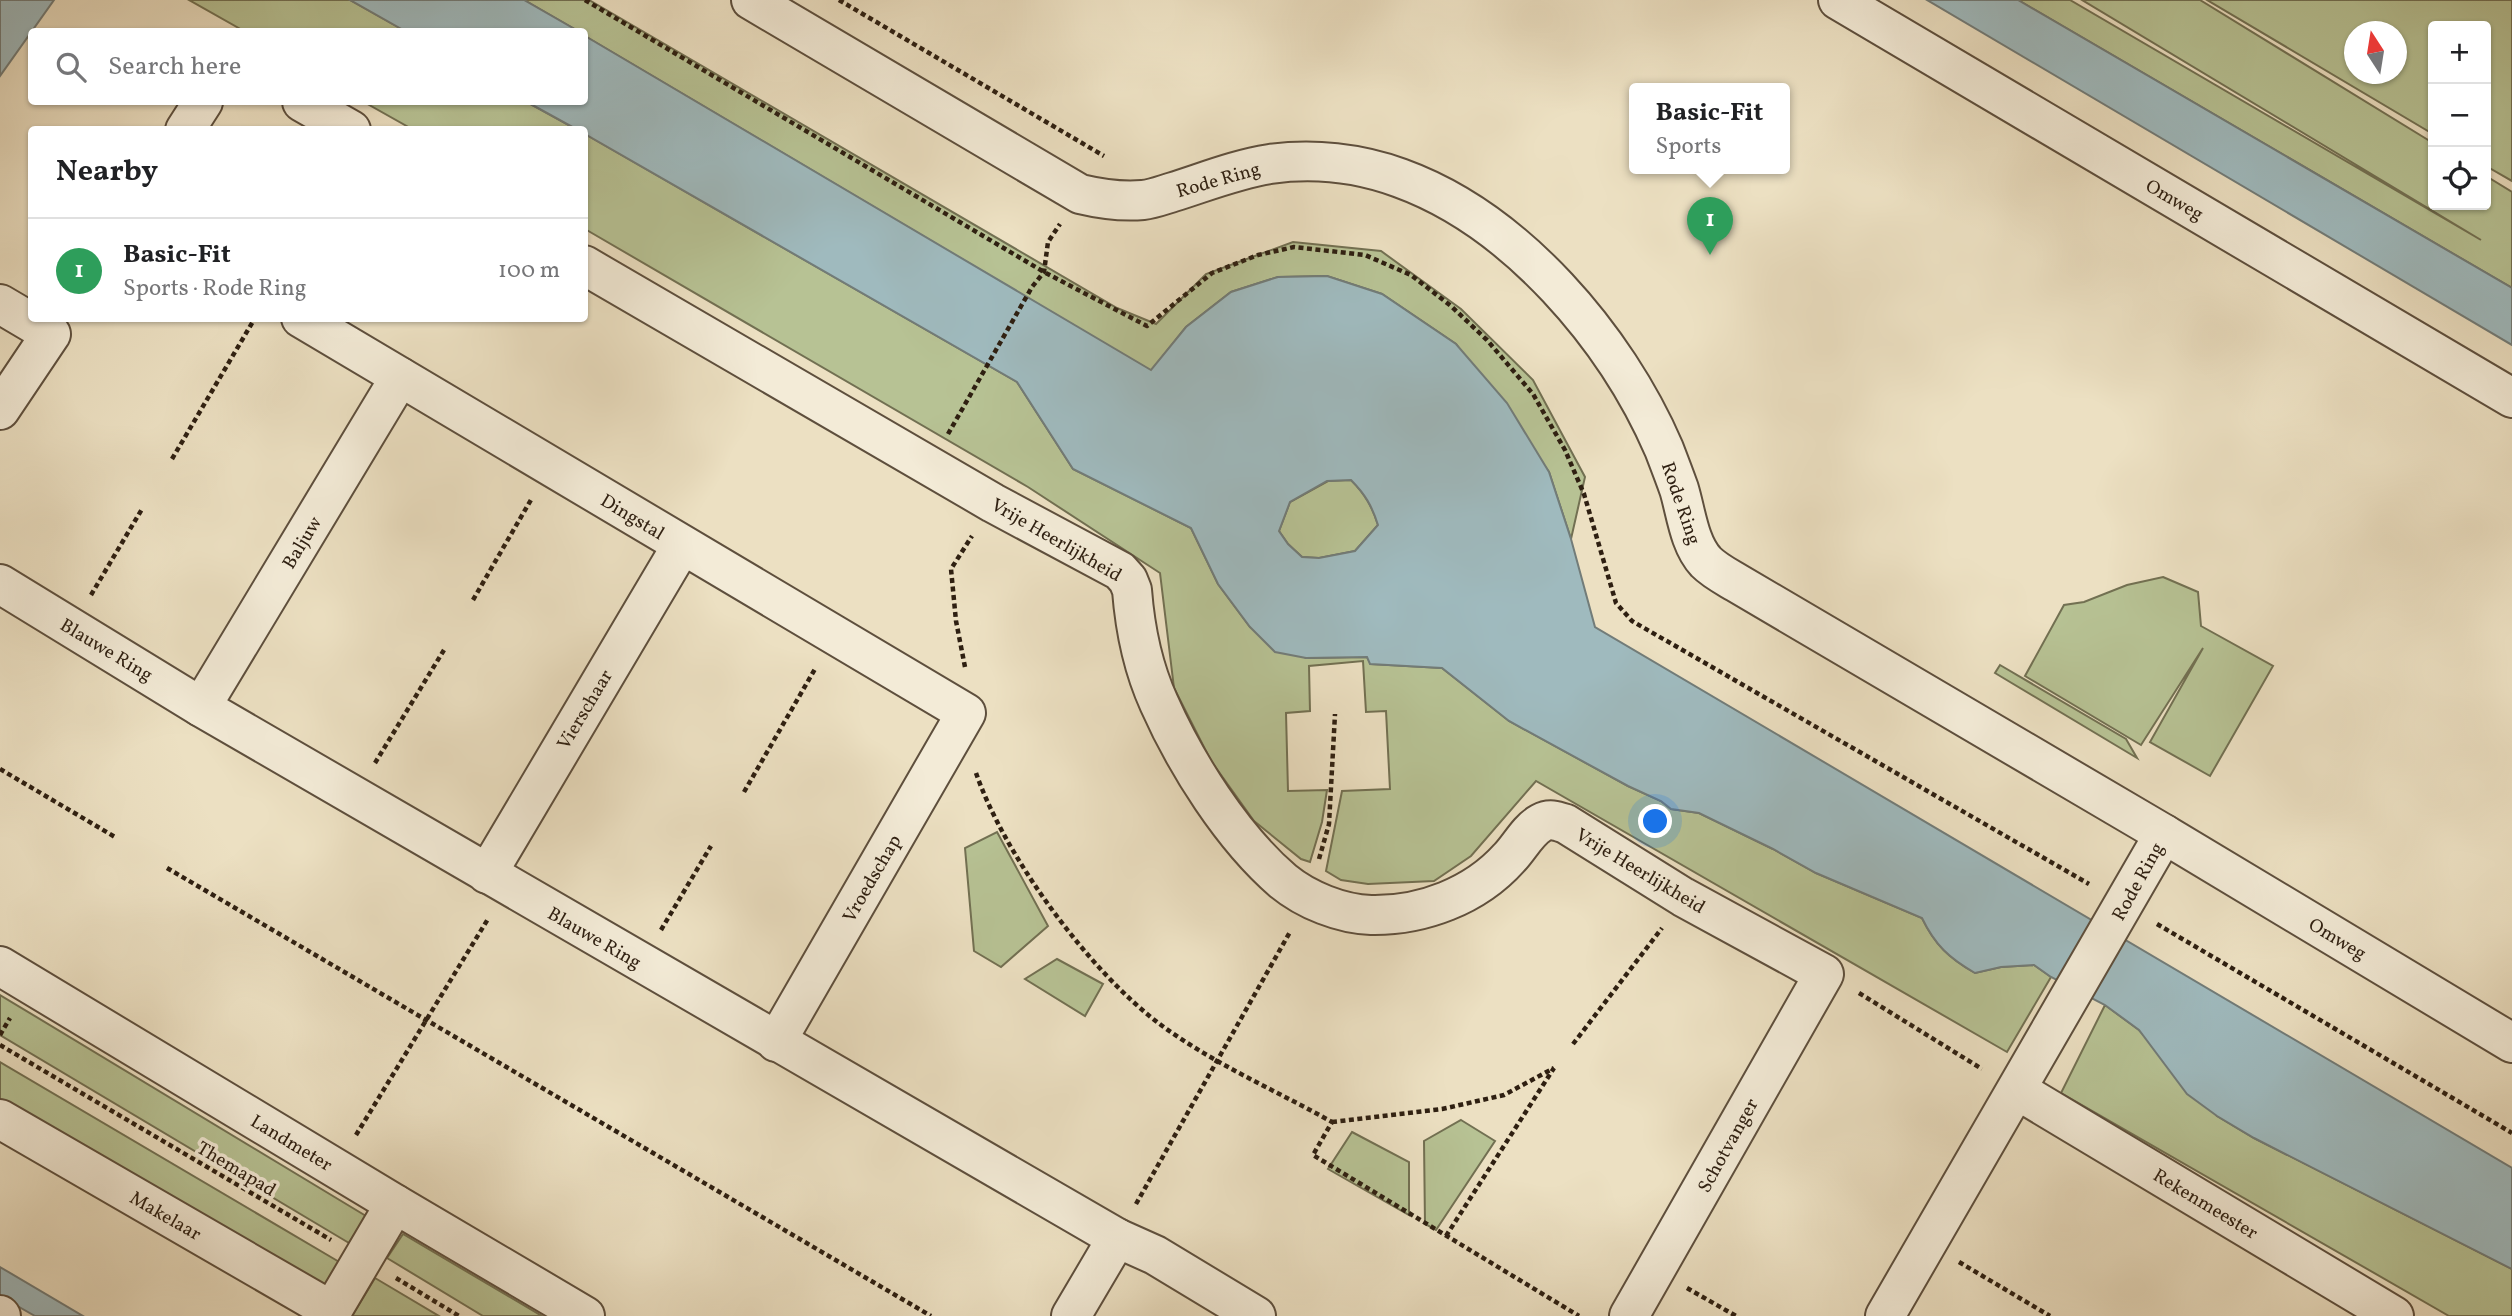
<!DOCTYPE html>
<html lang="en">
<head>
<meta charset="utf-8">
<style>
  body { margin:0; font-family:Vollkorn,serif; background:#f2f2f2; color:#202124 }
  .controls { position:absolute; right:21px; top:21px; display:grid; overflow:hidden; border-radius:7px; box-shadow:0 2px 5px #0004 }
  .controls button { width:63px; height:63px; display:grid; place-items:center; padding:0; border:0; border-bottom:2px solid #e0e0e0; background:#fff; color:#202124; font:35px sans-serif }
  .compass { position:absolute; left:2344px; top:21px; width:63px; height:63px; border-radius:50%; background:#fff; box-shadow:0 2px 5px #0004; rotate:348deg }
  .you { position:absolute; left:1656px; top:822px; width:24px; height:24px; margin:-18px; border:5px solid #fff; border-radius:50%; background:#1a73e8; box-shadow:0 0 0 10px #1a73e833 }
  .badge { display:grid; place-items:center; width:46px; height:46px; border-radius:50%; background:#0f766e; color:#fff; font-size:23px; font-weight:700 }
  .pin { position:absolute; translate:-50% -58px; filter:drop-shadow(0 2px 4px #0008) }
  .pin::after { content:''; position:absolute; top:37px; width:24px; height:21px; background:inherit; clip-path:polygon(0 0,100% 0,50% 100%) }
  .popup { position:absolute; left:1629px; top:83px; width:161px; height:91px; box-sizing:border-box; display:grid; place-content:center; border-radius:7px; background:#fff; filter:drop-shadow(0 2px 5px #0005); font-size:23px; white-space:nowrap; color:#757577 }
  .popup b { font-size:26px; color:#202124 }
  .popup::after { content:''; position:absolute; left:50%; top:100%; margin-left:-14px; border:14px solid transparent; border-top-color:#fff }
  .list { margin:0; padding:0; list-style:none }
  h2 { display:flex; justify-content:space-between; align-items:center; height:91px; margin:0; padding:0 28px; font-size:30px }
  h2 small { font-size:23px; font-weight:400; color:#757577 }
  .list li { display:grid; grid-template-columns:46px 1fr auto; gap:21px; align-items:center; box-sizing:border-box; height:105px; padding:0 28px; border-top:2px solid #e0e0e0 }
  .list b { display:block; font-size:26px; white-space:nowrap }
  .list p { margin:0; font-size:23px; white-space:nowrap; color:#757577 }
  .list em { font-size:23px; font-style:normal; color:#757577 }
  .icon { flex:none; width:38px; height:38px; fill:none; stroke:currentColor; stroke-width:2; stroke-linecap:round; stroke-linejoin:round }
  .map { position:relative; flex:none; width:2512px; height:1316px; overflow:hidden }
  .search { position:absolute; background:#fff; box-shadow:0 2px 5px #0004; left:28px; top:28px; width:560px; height:77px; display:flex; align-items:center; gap:18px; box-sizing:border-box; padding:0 24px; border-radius:7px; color:#757577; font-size:26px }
  .panel { position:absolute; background:#fff; box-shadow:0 2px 5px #0004; left:28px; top:126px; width:560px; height:196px; border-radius:7px }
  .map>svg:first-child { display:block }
  .green { fill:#b7c294; stroke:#727052; stroke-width:2; fill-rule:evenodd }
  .water { fill:#9fbabe; stroke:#727c79; stroke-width:2; fill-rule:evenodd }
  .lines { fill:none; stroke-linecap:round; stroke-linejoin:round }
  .minor-casing { stroke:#5e4f3d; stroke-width:42 }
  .path { stroke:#2e1f11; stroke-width:4.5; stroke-dasharray:5 3.5; stroke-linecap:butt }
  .minor { stroke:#f3ebd7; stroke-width:38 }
  .labels { text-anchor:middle; stroke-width:7; stroke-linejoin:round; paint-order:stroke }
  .street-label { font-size:19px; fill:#2e1f11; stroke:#f3ebd7 }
</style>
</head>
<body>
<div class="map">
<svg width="2512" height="1316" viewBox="0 0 2512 1316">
  <rect width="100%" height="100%" fill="#ece0c2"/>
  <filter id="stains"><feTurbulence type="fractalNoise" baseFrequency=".00286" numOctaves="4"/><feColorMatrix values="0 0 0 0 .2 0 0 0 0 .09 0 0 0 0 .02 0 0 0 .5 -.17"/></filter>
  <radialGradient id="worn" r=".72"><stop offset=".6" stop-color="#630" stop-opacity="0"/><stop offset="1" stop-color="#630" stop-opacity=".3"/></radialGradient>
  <g class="green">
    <polygon points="189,0 350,0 405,31 244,31"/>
    <polygon points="524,0 589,0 1117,308 1156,324 1206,274 1293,242 1381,251 1461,309 1533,380 1585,477 1571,539 1549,472 1456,344 1382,294 1327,276 1278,277 1231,292 1186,327 1151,371 585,36 584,32 578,31"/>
    <polygon points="2018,0 2070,0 2481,240 2082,0 2200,0 2433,143 2433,205 2486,205 2486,176 2512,192 2512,288"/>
    <path d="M 2207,0 L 2512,0 L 2512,181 L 2486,166 L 2486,26 L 2433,26 L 2433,134 ZM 2354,32 L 2396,32 L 2396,74 L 2354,74 Z"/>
    <polygon points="364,102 527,102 576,129 412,129"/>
    <path d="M 585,134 L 1017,382 L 1073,469 L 1191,528 L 1218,584 L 1250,627 L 1306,658 L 1367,657 L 1371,664 L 1442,668 L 1509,721 L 1628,786 L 1661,801 L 1671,809 L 1699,813 L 1773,849 L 1816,873 L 1922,918 C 1935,945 1949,958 1975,973 L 2001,967 L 2034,965 L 2051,977 L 2007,1052 L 1536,781 L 1471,856 L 1434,881 L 1368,884 L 1341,880 L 1326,871 L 1342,791 L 1390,789 L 1386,711 L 1366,712 L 1363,661 L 1309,666 L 1310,711 L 1286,713 L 1288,791 L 1327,790 L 1322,822 L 1310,862 L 1301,859 L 1254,821 L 1211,761 L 1174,688 L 1160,573 L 1028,487 L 585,229 Z"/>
    <path d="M 1351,480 C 1365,494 1372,506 1378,525 L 1355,551 L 1319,558 L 1302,557 L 1288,544 L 1279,531 L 1290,502 L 1328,481 Z"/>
    <polygon points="2163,577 2198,592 2201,626 2273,666 2210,776 2150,742 2203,648 2141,745 2025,676 2064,605 2084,602 2127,585"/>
    <polygon points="2000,665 2126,739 2137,758 1995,673"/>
    <polygon points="997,832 1048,926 1001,967 974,951 965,848"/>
    <polygon points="1057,959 1103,984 1085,1016 1025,979"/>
    <polygon points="0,995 366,1216 349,1243 0,1035"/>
    <polygon points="2105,1005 2139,1030 2217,1116 2254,1138 2512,1269 2512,1316 2449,1316 2061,1093"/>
    <polygon points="0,1062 341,1263 325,1290 0,1101"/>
    <polygon points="1461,1120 1495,1141 1436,1230 1425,1224 1424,1141"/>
    <polygon points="1352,1132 1409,1162 1409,1215 1328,1169"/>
    <polygon points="403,1234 542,1316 483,1316 387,1258"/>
    <polygon points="375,1278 439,1316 352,1316"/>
  </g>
  <g class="water">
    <polygon points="0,0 54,0 0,76"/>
    <polygon points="350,0 524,0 578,31 405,31"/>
    <polygon points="1927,0 2018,0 2512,288 2512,345"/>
    <path d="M 585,36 L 1151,370 L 1186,327 L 1231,292 L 1278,277 L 1327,276 L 1382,294 L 1456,344 L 1507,403 L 1549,472 L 1571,539 L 1595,627 L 2512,1168 L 2512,1269 L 2254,1138 L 2217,1116 L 2187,1094 L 2139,1030 L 2105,1005 L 2051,977 L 2034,965 L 2001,967 L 1975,973 C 1949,958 1935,945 1922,918 L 1816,873 L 1773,849 L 1699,813 L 1671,809 L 1661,801 L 1628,786 L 1509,721 L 1442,668 L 1370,664 L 1367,657 L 1306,658 L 1275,652 L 1250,627 L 1218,584 L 1191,528 L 1073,469 L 1017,382 L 585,134 L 584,130 L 576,129 L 527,102 L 584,102 ZM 1351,480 C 1365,494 1372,506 1378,525 L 1355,551 L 1319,558 L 1302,557 L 1288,544 L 1279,531 L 1290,502 L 1327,481 Z"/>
    <polygon points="0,1267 83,1316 35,1316 0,1296"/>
  </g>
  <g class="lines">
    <defs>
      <g id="minor">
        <path d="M 751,0 L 1080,194 C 1101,199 1121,202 1143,200 C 1153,199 1163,195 1173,192 C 1205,182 1237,169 1270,164 C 1313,158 1359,163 1400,178 C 1516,220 1616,338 1664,449 C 1669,462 1674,475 1679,489 C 1686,512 1689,544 1706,562 C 1715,571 1727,577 1737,583 L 2164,834 L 1885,1316"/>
        <polyline points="1838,0 2512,398"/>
        <polyline points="302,102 351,130"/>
        <polyline points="185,130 203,102"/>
        <path d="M 584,265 L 993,503 L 1120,571 L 1128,580 L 1132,590 C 1135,629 1143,668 1159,703 C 1186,764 1232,837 1283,881 C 1306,900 1341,914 1371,915 C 1422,916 1475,896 1509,858 C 1519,848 1528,830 1541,823 C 1550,818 1557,821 1566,824 L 1683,897 L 1824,974 L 1629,1316"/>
        <polyline points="0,304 51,334 0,410"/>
        <polyline points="301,318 966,713 776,1042"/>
        <polyline points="0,584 201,707 1117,1238 1071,1316"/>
        <polyline points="201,707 400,377"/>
        <polyline points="2164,834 2512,1043"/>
        <polyline points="487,874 682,545"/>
        <polyline points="0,966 395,1204 585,1316"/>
        <polyline points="2017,1090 2394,1316"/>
        <polyline points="0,1119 332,1311"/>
        <polyline points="1117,1238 1155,1255 1256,1316"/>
        <polyline points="0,1315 1,1316"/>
        <polyline points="329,1316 395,1204"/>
      </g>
    </defs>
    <use href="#minor" class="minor-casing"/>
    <g class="path">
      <polyline points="585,0 1044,272 1147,326 1212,273 1258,255 1294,247 1365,255 1411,275 1451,306 1487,340 1533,394 1565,450 1584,494 1616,603 1632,621 2089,884"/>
      <polyline points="839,0 1104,156"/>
      <polyline points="948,434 1032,287 1044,272 1048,242 1060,224"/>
      <polyline points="172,459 255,318"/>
      <polyline points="91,595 142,509"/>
      <polyline points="473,600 532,498"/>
      <polyline points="965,667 956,621 951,569 972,536"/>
      <polyline points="375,763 444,650"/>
      <polyline points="0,769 115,837"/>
      <path d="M 976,773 C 1005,857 1090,972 1161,1025 C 1214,1064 1275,1090 1332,1122 L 1313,1155 L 1579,1316"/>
      <polyline points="744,792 815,669"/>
      <polyline points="1319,859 1329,824 1335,714"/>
      <polyline points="167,868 931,1316"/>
      <polyline points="2157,924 2512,1133"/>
      <polyline points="661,930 711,846"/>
      <polyline points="1859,993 1982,1069"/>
      <polyline points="0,1035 10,1018"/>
      <polyline points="1573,1044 1662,928"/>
      <polyline points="0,1045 331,1240"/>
      <polyline points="1332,1122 1442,1109 1504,1095 1554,1068"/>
      <polyline points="356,1135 488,919"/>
      <polyline points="1136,1204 1290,932"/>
      <polyline points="1446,1236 1554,1068"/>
      <polyline points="1959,1262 2050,1316"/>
      <polyline points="396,1278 459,1316"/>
      <polyline points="1687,1288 1736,1316"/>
    </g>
    <use href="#minor" class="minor"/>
  </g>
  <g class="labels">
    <g class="street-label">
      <text transform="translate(1218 179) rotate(-16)" y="7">Rode Ring</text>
      <text transform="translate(2175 199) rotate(30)" y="7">Omweg</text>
      <text transform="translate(1682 503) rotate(71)" y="7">Rode Ring</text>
      <text transform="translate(633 516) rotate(31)" y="7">Dingstal</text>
      <text transform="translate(1057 539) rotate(30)" y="7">Vrije Heerlijkheid</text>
      <text transform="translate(301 542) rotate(-59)" y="7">Baljuw</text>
      <text transform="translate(107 649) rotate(31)" y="7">Blauwe Ring</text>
      <text transform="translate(584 709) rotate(-59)" y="7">Vierschaar</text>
      <text transform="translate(1641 870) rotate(31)" y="7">Vrije Heerlijkheid</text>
      <text transform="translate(871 878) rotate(-60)" y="7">Vroedschap</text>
      <text transform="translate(2137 881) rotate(-61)" y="7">Rode Ring</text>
      <text transform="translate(595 937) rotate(30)" y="7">Blauwe Ring</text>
      <text transform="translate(2338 938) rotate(31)" y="7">Omweg</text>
      <text transform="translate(292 1142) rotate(31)" y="7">Landmeter</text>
      <text transform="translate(1727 1145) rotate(-61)" y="7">Schotvanger</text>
      <text transform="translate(237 1168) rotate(31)" y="7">Themapad</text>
      <text transform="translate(2206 1203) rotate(31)" y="7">Rekenmeester</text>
      <text transform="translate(166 1215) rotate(30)" y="7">Makelaar</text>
    </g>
  </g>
  <rect width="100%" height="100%" filter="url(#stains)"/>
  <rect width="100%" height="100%" fill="url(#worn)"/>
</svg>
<div class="controls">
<button>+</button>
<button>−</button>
<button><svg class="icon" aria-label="locate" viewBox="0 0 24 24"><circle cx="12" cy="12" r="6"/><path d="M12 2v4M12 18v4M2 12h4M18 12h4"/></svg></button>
</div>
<svg class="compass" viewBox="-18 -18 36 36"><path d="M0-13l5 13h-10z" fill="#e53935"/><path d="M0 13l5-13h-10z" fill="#757577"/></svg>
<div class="you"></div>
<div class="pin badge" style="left:1710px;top:255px;background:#2e9e5b">1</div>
<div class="popup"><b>Basic-Fit</b>Sports</div>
<div class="search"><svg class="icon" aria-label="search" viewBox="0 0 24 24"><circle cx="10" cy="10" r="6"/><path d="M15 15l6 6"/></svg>Search here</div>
<section class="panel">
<h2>Nearby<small></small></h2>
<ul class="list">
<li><span class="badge" style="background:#2e9e5b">1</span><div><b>Basic-Fit</b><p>Sports · Rode Ring</p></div><em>100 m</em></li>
</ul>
</section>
</div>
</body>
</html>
